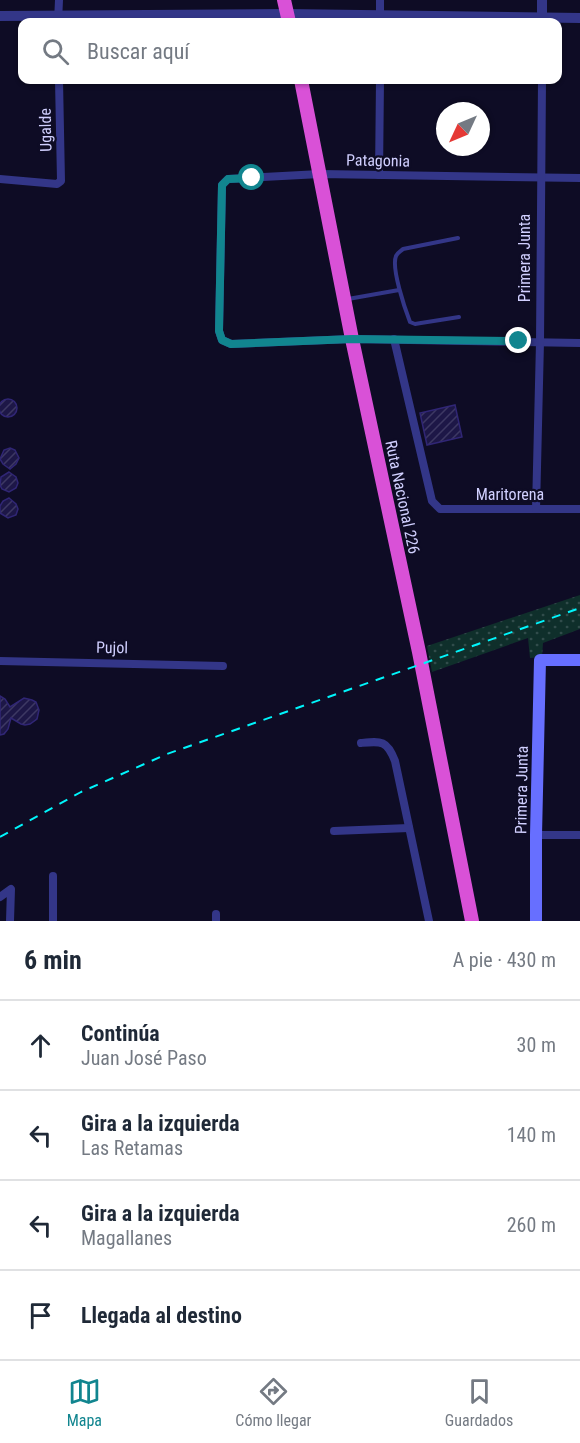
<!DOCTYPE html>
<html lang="es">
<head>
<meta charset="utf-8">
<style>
  body { margin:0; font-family:"Roboto Condensed",sans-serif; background:#f2f2f3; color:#1f2937 }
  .compass { position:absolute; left:436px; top:102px; width:54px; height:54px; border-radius:50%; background:#fff; box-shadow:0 2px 4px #0004; rotate:226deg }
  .stop { position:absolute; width:18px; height:18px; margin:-14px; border:4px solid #11858f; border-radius:50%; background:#fff }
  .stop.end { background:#11858f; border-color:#fff; box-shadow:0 2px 6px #0008 }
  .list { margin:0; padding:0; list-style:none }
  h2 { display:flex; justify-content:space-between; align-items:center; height:78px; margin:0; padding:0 24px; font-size:26px }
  h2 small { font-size:20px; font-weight:400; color:#747a83 }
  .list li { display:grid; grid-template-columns:39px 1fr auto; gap:18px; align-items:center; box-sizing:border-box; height:90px; padding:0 24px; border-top:2px solid #e0e1e3 }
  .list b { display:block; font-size:22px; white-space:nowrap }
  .list p { margin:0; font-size:20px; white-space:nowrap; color:#747a83 }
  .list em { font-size:20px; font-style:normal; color:#747a83 }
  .icon { flex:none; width:33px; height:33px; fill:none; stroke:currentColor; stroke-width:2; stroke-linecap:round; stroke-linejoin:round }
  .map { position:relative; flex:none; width:580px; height:921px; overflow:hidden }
  .search { position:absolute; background:#fff; box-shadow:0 2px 4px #0004; left:18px; right:18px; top:18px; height:66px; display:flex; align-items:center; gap:15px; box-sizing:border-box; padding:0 21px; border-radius:12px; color:#747a83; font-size:22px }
  .sheet { height:438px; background:#fff }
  nav { display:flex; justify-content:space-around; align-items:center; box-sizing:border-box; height:84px; border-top:2px solid #e0e1e3; background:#fff; font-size:16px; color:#747a83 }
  nav a { display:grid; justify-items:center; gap:3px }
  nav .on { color:#11858f }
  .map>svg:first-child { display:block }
  .green { fill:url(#green-dots) }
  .building { fill:url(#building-hatch); stroke:#302675; stroke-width:1.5 }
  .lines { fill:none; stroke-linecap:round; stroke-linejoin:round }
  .service { stroke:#333688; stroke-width:4 }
  .minor { stroke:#333688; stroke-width:8 }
  .tertiary { stroke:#333688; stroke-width:10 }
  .secondary { stroke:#676fff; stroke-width:12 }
  .trunk { stroke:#d951d7; stroke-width:14 }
  .rail { stroke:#00f5fb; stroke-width:2; stroke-dasharray:9 8; stroke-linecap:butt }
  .route { stroke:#11858f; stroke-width:8 }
  .labels { text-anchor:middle; stroke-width:4.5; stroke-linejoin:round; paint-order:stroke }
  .street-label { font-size:16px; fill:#d1d0ff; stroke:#0e0c25 }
</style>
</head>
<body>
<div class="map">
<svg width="580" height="921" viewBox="0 0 580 921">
  <defs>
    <pattern id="green-dots" width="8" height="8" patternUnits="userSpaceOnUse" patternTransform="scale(1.5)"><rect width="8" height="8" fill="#0f2f2b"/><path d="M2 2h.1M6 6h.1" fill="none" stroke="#314c4b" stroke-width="1.8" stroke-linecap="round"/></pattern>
    <pattern id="building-hatch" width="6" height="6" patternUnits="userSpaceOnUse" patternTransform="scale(1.5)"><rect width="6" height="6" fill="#1d1747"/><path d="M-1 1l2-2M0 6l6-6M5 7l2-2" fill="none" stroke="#3d3863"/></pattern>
  </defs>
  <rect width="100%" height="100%" fill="#0e0c25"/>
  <polygon class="green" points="580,595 580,629 543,643 542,657 530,658 528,638 432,672 427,646"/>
  <g class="building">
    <circle cx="8" cy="408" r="9"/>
    <polygon points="455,405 462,437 427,445 420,413"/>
    <polygon points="10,448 15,450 19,458 16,464 10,469 3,464 0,459 4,450"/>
    <polygon points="9,472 16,477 18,483 16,488 9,492 2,489 0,485 1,477"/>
    <polygon points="9,498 16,504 18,509 16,515 8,518 0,513 0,506 3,501"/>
    <polygon points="0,696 5,699 10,707 24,698 32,700 36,702 39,710 37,719 30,724 25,725 21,724 11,718 8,729 4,734 0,735"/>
  </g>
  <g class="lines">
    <g class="service">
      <path d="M 458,238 L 403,249 C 400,252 398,252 396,256 C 391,268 405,309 410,322 L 415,324 L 421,323 L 459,317"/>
      <polyline points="348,299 399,290"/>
    </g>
    <g class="minor">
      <polyline points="380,0 380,22"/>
      <polyline points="58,22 59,0"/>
      <polyline points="379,175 380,80"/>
      <polyline points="580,178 320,174 228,179 222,185 219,331 222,340 231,344 352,339 580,343"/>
      <polyline points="0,179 57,184 61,181 59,80"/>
      <polyline points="394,339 432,501 440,509 580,509"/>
      <polyline points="536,509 540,342 542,80"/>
      <polyline points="0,661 223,666"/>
      <path d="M 361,743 C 381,741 387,740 395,761 L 429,921"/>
      <polyline points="334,831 409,828"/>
      <polyline points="536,835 580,835"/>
      <polyline points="0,897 11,889 10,921"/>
      <polyline points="53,921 53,876"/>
      <polyline points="216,921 216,914"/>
    </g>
    <g class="tertiary">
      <polyline points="0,16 287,14 580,18"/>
      <polyline points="542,17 542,0"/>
    </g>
    <polyline class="secondary" points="536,921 536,835 540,660 580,660"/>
    <g class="trunk">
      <polyline points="284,0 289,22"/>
      <polyline points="301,80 352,339 419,652 472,921"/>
    </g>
    <polyline class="rail" points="0,837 81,792 167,754 580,608"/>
  </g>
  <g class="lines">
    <polyline class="route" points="252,178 228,179 222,185 219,331 222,340 231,344 352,339 519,341"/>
  </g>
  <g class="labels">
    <g class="street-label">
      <text transform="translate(45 130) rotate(-91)" y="6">Ugalde</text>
      <text transform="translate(378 160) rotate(1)" y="6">Patagonia</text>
      <text transform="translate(524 258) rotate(-90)" y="6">Primera Junta</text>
      <text x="510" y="500">Maritorena</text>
      <text transform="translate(403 497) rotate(78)" y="6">Ruta Nacional 226</text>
      <text transform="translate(112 647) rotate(1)" y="6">Pujol</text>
      <text transform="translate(521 790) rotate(-89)" y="6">Primera Junta</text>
    </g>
  </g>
</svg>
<svg class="compass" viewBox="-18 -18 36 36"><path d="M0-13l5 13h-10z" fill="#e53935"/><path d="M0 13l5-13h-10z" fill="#747a83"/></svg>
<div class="stop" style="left:252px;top:178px"></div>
<div class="stop end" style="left:519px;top:341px"></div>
<div class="search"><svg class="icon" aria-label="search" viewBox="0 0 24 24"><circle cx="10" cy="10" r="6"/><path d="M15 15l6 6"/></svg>Buscar aquí</div>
</div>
<section class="sheet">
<h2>6 min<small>A pie · 430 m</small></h2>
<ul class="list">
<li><svg class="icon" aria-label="ahead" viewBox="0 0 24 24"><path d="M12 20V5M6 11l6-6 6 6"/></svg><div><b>Continúa</b><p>Juan José Paso</p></div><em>30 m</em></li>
<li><svg class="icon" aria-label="left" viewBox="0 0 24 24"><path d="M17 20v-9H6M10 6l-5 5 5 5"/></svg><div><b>Gira a la izquierda</b><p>Las Retamas</p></div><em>140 m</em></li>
<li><svg class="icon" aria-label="left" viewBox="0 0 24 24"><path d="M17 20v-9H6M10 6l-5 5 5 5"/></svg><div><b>Gira a la izquierda</b><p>Magallanes</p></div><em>260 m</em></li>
<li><svg class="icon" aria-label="arrive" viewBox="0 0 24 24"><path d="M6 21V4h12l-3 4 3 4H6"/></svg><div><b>Llegada al destino</b></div></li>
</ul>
</section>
<nav>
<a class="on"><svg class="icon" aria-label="map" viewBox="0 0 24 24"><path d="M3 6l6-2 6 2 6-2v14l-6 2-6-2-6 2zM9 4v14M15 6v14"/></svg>Mapa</a>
<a><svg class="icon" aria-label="directions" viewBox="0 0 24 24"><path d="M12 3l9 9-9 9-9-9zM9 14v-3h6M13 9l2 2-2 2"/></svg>Cómo llegar</a>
<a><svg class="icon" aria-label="saved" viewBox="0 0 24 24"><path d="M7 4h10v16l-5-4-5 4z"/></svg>Guardados</a>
</nav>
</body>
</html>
